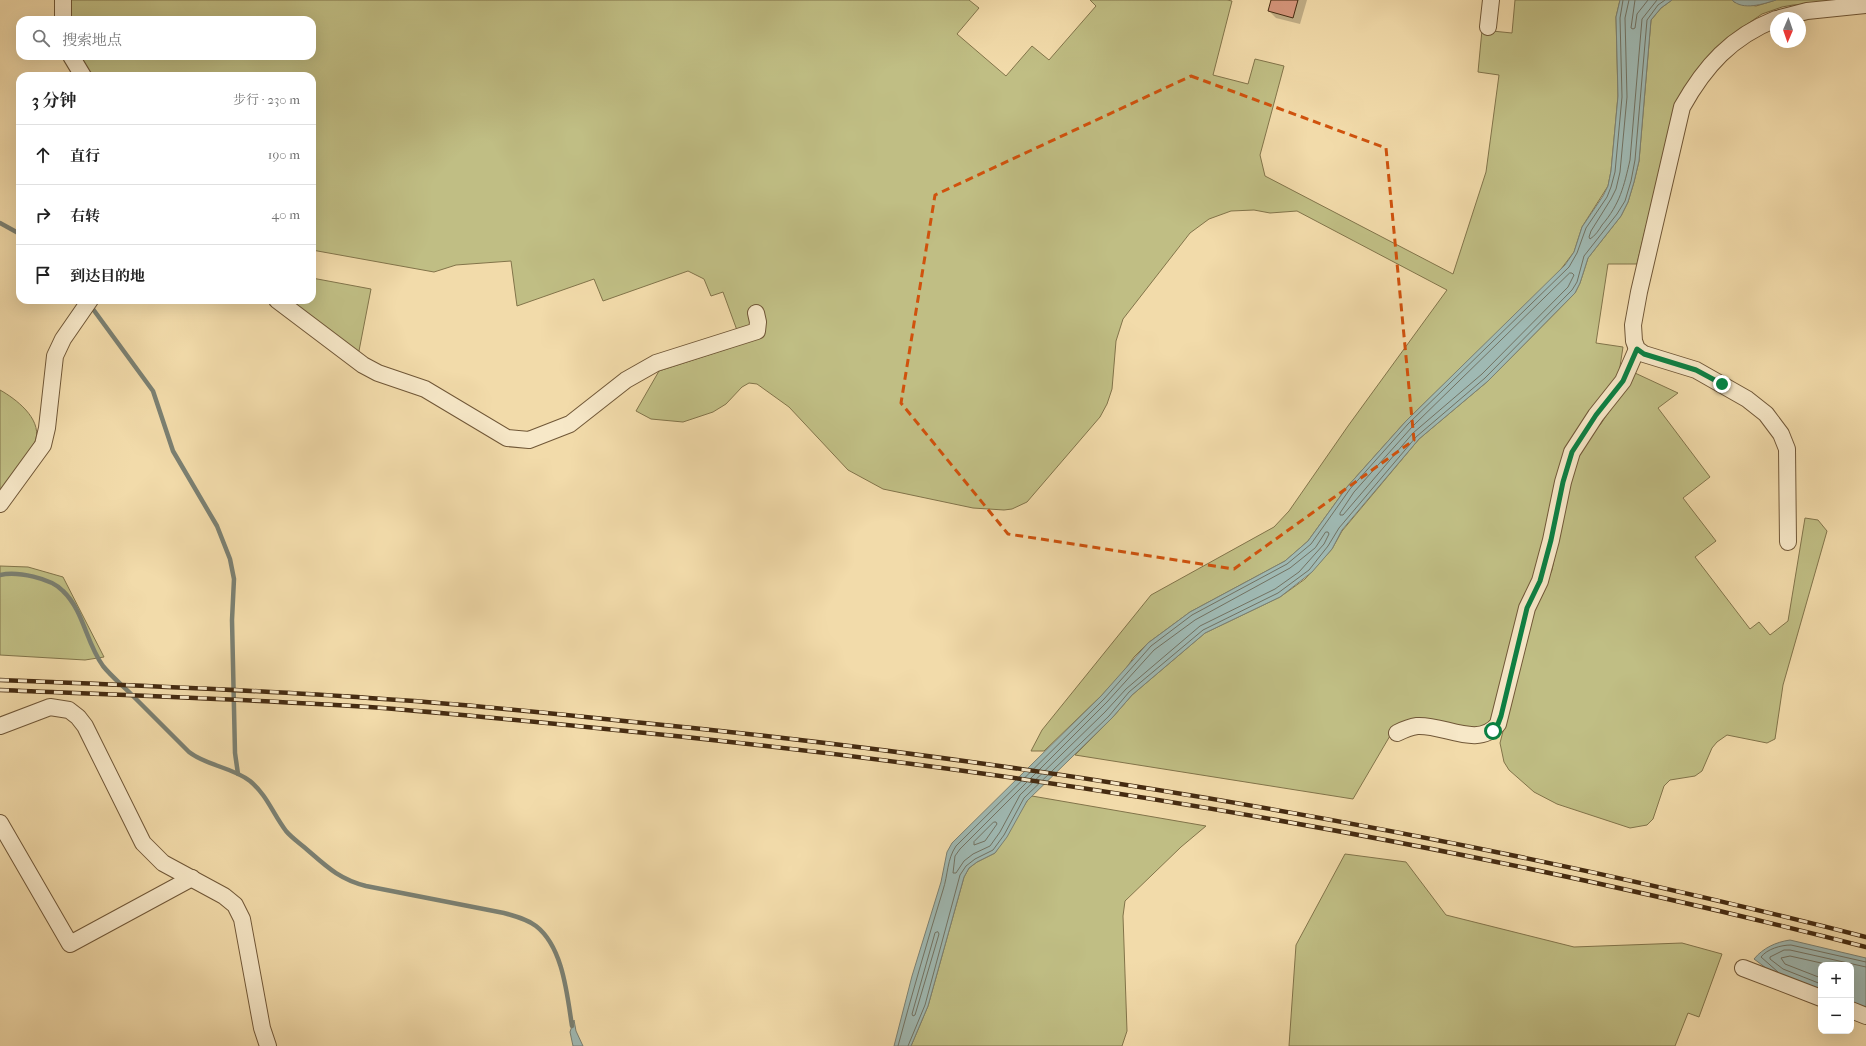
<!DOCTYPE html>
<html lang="zh">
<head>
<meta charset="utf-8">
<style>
  body { margin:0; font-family:"IM FELL French Canon","Noto Serif SC",serif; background:#f6f6f6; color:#222 }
  .controls { position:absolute; right:12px; bottom:12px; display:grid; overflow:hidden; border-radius:8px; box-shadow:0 4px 16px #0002 }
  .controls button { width:36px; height:36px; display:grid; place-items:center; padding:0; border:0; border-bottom:1px solid #e0e0e0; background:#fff; color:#222; font:20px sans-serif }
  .compass { position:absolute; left:1770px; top:12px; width:36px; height:36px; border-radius:50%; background:#fff; box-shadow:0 4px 16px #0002; rotate:182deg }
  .stop { position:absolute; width:12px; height:12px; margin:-9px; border:3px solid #0b8043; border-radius:50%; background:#fff }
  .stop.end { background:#0b8043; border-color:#fff; box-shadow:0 1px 4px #0008 }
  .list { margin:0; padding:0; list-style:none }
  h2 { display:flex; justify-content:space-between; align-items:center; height:52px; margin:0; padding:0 16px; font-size:17px }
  h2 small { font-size:13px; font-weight:400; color:#767676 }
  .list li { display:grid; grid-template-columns:26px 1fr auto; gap:12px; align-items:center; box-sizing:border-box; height:60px; padding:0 16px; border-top:1px solid #e0e0e0 }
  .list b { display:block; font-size:15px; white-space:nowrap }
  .list em { font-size:13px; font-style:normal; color:#767676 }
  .icon { flex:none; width:22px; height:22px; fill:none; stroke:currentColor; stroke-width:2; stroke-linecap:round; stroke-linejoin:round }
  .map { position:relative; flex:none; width:1866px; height:1046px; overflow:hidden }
  .search { position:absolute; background:#fff; box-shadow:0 4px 16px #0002; left:16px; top:16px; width:300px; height:44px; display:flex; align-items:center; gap:10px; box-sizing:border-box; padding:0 14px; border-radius:12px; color:#767676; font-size:15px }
  .panel { position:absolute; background:#fff; box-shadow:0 4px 16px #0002; left:16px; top:72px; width:300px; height:232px; border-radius:12px }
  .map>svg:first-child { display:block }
  .green { fill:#c0be84; stroke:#82744a }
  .water { fill:#9fb9b3; stroke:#7b8072 }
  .shadow { fill:#0003 }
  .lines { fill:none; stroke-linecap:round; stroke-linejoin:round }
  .shore { stroke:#727262; stroke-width:1 }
  .stream { stroke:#7b8072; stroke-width:4.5 }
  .building { fill:#d7977d; stroke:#452b11 }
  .minor-casing { stroke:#705737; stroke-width:18 }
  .minor { stroke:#f7e8c8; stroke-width:16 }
  .rail-casing { stroke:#452b11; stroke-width:4.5 }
  .rail { stroke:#f7e8c8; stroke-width:3; stroke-dasharray:9; stroke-linecap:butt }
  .route { stroke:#0b8043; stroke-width:5 }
  .marked { fill:none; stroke:#d0520d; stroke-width:3; stroke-dasharray:8 5; stroke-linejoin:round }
</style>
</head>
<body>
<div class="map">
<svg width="1866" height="1046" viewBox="0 0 1866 1046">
  <rect width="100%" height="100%" fill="#f2dbaa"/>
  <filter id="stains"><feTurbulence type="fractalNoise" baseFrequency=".005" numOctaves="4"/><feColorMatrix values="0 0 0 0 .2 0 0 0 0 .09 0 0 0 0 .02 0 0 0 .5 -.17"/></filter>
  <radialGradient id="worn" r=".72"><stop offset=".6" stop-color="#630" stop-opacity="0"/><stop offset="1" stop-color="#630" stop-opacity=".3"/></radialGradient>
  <g class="green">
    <polygon points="69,0 969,0 979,8 957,34 1006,76 1032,46 1049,60 1096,6 1090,0 1227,0 1232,1 1213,75 1248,84 1255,59 1284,66 1260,155 1265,176 1453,274 1486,172 1499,75 1478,72 1482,30 1512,33 1515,0 1620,0 1616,17 1618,96 1611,171 1608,186 1582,227 1574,252 1558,273 1406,421 1347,487 1308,541 1285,561 1190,612 1148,643 1134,657 1122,674 1101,696 1044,751 1031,751 1042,730 1151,595 1274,527 1289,511 1348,426 1447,290 1297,211 1270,213 1254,210 1231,211 1209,219 1190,233 1123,319 1116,341 1112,389 1107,404 1100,417 1027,502 1012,509 1004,510 973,508 883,489 848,470 789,407 757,384 749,383 742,387 726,404 713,412 683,422 651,419 636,411 659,371 742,344 723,292 711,296 704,279 688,271 603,301 594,279 517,306 511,261 456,265 434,272 312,250 312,76 91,76 79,56 312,56 312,20 69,20"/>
    <polygon points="1672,0 1732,0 1734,2 1756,6 1776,0 1866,0 1866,2 1793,5 1782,7 1762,14 1740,29 1670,127 1637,264 1608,264 1596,343 1623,347 1619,373 1577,433 1544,556 1489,727 1394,729 1353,799 1075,755 1112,718 1132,695 1205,633 1280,597 1305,579 1332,549 1342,531 1419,439 1488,381 1575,293 1580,283 1588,258 1621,216 1628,202 1634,182 1639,161 1651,20 1661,8"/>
    <polygon points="312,278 371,289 358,356 288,300 312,300"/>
    <polygon points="1635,373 1678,393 1658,408 1710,477 1683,498 1716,541 1695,557 1750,629 1759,622 1770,635 1788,621 1805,518 1818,520 1827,531 1783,685 1775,739 1767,743 1727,735 1717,742 1712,748 1702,771 1695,776 1670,780 1664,786 1653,819 1647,825 1630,828 1557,804 1534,792 1509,770 1504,762 1500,743 1534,609 1552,570 1574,458 1582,443 1600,425"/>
    <path d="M 0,390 C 16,399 41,418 36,439 C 34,447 6,484 0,493 Z"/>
    <polygon points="0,566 28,567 63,577 104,657 85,660 0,655"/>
    <polygon points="1032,796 1206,826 1181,847 1125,901 1123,916 1127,1031 1122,1046 911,1046 928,1006 964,877 969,868 977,862 995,853 1027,801"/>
    <polygon points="1345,854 1406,862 1446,915 1574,947 1682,943 1722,954 1699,1017 1688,1013 1675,1046 1289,1046 1296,945"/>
  </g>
  <g class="water">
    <polygon points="1620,0 1672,0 1661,8 1651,20 1639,161 1634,182 1628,202 1621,216 1588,258 1580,283 1575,293 1488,381 1419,439 1342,530 1332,549 1312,572 1280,597 1205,633 1132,695 1112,718 1027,801 1007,837 995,853 977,862 969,868 964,877 928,1006 911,1046 894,1046 912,976 941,882 947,852 952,843 1101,696 1148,643 1190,612 1285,561 1308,541 1347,487 1406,421 1565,265 1574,252 1582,227 1603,196 1608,186 1611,171 1618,96 1616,17"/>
    <path d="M 1732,0 L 1776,0 C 1763,4 1743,11 1732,0 Z"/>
    <path d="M 1790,940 L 1866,958 L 1866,1011 L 1851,1005 L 1851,965 L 1821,965 L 1821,994 L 1778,977 L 1754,959 C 1763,948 1776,942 1790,940 Z"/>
    <polygon points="574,1020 576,1031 583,1046 573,1046 570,1032"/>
  </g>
  <polygon class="shadow" points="1272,0 1307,0 1300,24 1276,18 1269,11"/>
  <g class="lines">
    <g class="shore">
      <path d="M 1629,0 L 1625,18 L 1627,97 L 1620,172 L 1616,189 L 1611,199 L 1591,231 L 1589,237 L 1590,239 C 1595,236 1599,230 1602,225 C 1620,204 1624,186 1630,160 L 1642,19 L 1657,0"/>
      <polyline points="1635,0 1631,28 1633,29 1635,28 1637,14 1648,0"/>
      <polygon points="1570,273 1572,273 1574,275 1568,287 1482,374 1413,433 1343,515 1340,515 1340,513 1354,492 1412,427"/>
      <polygon points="1326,532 1328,532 1329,534 1324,544 1299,572 1275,589 1200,626 1126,689 1105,712 1020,795 1000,832 990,846 973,854 964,861 956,873 953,873 955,856 960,849 1107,702 1154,650 1195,620 1290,568 1315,548"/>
      <polygon points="994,822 996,822 997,824 985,841 974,845 974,842"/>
      <polygon points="938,932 939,934 915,1015 913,1016 912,1014 935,933"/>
      <path d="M 1778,972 L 1761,957 C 1767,949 1781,945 1791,945 L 1866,962"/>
      <polyline points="1821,978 1785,964 1781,958 1790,956 1830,965"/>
      <polyline points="1821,984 1783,969 1770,959 1770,957 1784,950 1790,950 1866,967"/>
      <path d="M 898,1046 C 912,994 927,942 943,890 C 948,875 947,859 956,846 L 1104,699 L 1151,646 L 1192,615 L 1287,564 L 1311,544 L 1350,489 L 1408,424 L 1569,267 L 1577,253 L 1586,228 L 1607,197 L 1611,187 L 1615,172 L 1622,97 L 1620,18 L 1623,0"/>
      <polyline points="908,1046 925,1005 960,875 966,866 975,859 993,850 1004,835 1024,798 1109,716 1129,692 1203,630 1278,593 1309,570 1328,546 1339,528 1416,437 1485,378 1572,290 1577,282 1584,256 1617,214 1625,201 1631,181 1635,160 1647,20 1658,5 1665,0"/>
    </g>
    <g class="stream">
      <polyline points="0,223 20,234"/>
      <polyline points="90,305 153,391 173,451 217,526 230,559 234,579 232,620 235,753 238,774"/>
      <path d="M 0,575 C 17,571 51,578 63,591 C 84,611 86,643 103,666 C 111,676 122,685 131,694 C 150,713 170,733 189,752 C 207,766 232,767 250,781 C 267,795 273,814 286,831 C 291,837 298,842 304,847 C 325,865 338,879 366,886 L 504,913 C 515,916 527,919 536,926 C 563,947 567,994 572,1026"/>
    </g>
  </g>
  <polygon class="building" points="1271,0 1298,0 1293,18 1268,11"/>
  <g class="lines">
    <defs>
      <g id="minor">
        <polyline points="1780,18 1807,11 1866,5"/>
        <path d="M 1776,19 C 1731,37 1705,66 1682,107 L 1639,292 L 1633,325 L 1634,341 L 1637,349 L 1644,354 L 1696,370 L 1747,399 L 1766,414 L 1781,434 L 1787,449 L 1788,542"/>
        <polyline points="63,20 63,0"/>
        <polyline points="1488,27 1491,0"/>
        <polyline points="71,56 83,76"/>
        <polyline points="277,300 363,365 378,373 425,389 507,438 529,440 570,424 626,380 656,363 757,331 758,322 756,313"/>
        <polyline points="0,504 43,445 47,428 55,356 63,339 90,300"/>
        <polyline points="0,726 50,707 69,710 78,717 85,726 143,843 163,863 224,896 235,905 242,919 262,1028 268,1046"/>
        <path d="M 1397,733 C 1403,730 1410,727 1417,726 C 1444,724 1478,749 1498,724 L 1527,608 L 1540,581 L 1551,540 L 1563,482 L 1572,452 L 1596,415 L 1623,381 L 1637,349"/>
        <polyline points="0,823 70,944 192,878"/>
        <polyline points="1743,968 1821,998"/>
        <polyline points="1851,1010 1866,1016"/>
      </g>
    </defs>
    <use href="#minor" class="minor-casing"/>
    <use href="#minor" class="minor"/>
    <defs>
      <g id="rail">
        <path d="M 0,680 C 123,685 246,689 369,698 C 455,703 540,712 624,721 C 1043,762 1459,833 1866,937"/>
        <path d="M 0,690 C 123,695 247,699 369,707 C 448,713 527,721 606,729 C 1030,770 1452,841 1866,947"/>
      </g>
    </defs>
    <use href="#rail" class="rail-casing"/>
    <use href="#rail" class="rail"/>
  </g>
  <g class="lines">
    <polyline class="route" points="1493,731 1498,724 1501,716 1527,608 1540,581 1551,540 1563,482 1572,452 1596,415 1623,381 1637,349 1644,354 1696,370 1722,384"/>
  </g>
  <path class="marked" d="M 1191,76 L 1386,148 L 1414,440 L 1234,569 L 1008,534 L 901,403 L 935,195 Z"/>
  <rect width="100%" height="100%" filter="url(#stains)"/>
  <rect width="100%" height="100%" fill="url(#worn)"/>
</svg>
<div class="controls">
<button>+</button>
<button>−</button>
</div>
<svg class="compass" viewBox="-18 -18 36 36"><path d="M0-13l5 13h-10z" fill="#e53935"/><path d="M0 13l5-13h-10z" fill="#767676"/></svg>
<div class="stop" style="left:1493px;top:731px"></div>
<div class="stop end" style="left:1722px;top:384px"></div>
<div class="search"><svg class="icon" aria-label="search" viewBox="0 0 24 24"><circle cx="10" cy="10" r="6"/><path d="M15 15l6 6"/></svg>搜索地点</div>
<section class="panel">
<h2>3 分钟<small>步行 · 230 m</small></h2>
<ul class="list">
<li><svg class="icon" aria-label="ahead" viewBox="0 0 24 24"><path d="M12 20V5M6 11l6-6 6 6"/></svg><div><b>直行</b></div><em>190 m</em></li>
<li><svg class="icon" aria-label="right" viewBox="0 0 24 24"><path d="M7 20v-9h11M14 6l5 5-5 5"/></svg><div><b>右转</b></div><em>40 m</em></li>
<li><svg class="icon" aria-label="arrive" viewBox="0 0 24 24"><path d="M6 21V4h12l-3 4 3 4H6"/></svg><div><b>到达目的地</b></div></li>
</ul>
</section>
</div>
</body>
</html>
